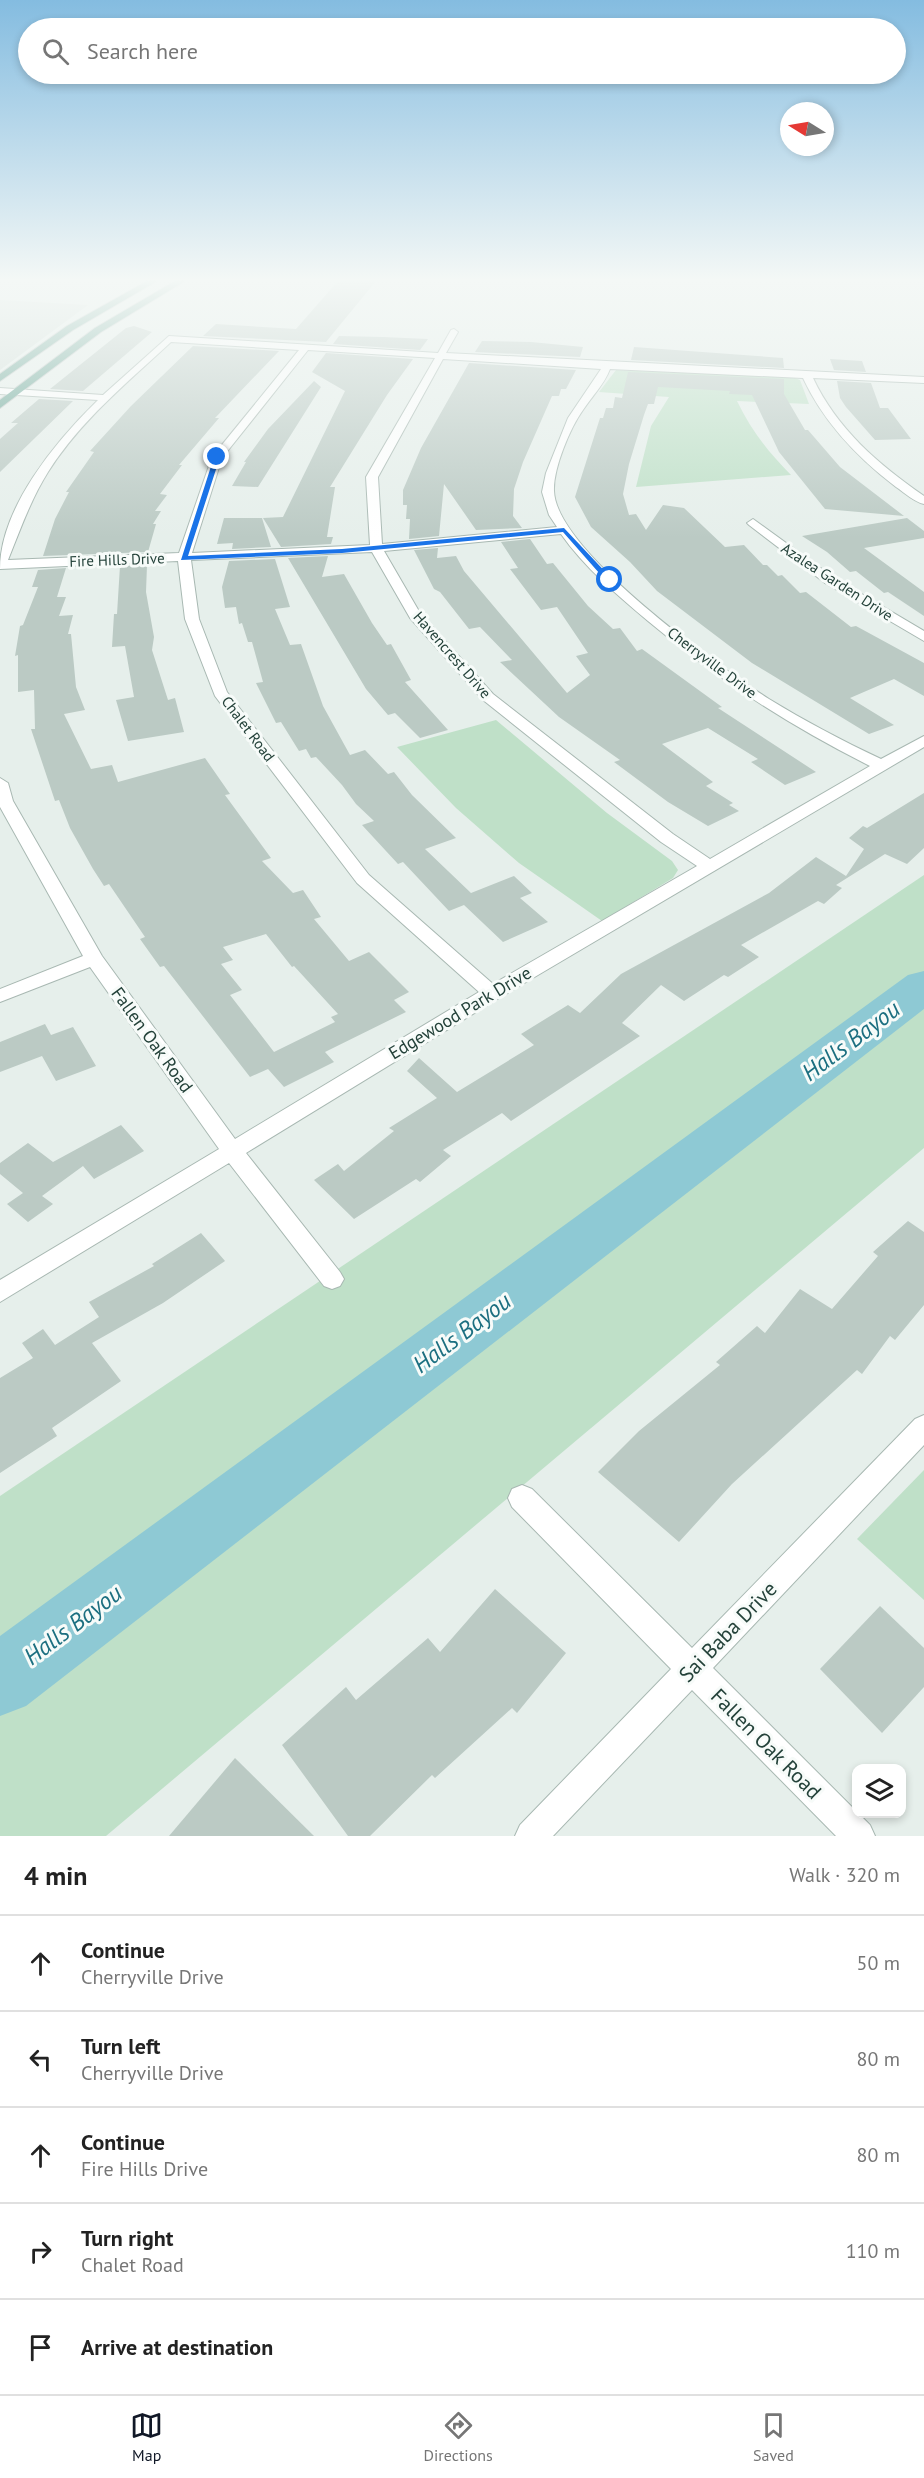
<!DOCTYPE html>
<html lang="en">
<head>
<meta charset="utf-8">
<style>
  body { margin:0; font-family:"PT Sans",sans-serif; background:#f2f2f2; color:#222 }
  .controls { position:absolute; right:18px; bottom:18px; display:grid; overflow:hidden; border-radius:12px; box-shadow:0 3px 9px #0003 }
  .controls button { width:54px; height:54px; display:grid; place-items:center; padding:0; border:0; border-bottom:2px solid #e0e0e0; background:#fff; color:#222; font:30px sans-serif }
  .compass { position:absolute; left:780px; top:102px; width:54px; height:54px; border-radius:50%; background:#fff; box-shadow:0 3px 9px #0003; rotate:281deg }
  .stop { position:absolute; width:18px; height:18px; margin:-14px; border:4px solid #1a73e8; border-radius:50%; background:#fff }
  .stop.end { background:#1a73e8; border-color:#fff; box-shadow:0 2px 6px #0008 }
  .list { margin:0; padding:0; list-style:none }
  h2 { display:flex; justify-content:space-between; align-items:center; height:78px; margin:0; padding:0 24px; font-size:26px }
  h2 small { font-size:20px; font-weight:400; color:#767676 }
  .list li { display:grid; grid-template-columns:39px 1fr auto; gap:18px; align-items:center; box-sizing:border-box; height:96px; padding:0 24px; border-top:2px solid #e0e0e0 }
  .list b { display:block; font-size:22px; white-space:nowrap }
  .list p { margin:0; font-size:20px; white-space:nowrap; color:#767676 }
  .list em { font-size:20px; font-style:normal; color:#767676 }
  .icon { flex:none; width:33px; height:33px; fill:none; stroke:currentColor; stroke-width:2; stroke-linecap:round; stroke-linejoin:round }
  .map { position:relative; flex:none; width:924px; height:1836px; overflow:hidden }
  .search { position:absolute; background:#fff; box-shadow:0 3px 9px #0003; left:18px; right:18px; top:18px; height:66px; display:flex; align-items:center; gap:15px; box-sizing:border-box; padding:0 21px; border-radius:33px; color:#767676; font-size:22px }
  .sheet { height:558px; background:#fff }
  nav { display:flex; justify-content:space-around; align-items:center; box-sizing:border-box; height:84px; border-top:2px solid #e0e0e0; background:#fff; font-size:16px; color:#767676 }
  nav a { display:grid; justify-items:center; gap:3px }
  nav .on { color:#111827 }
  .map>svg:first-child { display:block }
  .built { fill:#d4dfda }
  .green { fill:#bfe0c8 }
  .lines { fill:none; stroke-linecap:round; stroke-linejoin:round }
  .river { fill:#8ec9d4; fill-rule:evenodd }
  .building { fill:#bbcac4; fill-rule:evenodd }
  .minor-casing { stroke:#a8b8b2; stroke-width:2 }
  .major-casing { stroke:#c2cac8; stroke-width:2 }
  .minor { fill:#fff; fill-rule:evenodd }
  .major { fill:#6aa596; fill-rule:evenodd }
  .route { fill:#1a73e8 }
  .labels { text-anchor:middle; stroke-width:6; stroke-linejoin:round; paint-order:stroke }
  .far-street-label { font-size:15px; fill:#24423a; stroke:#f7fbf9 }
  .street-label { font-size:18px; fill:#24423a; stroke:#f7fbf9 }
  .near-street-label { font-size:21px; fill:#24423a; stroke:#f7fbf9 }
  .near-water-label { font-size:24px; font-style:italic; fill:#1c6f80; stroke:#f7fbf9 }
</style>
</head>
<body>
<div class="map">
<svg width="924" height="1836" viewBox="0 0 924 1836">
  <rect width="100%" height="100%" fill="#e6efeb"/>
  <polygon class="built" points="0,300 88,305 0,370"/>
  <g class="green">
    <path d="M 616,370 L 795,378 L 800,380 L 809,404 L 737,401 C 751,430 768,452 791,475 L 636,487 L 651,426 L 669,397 L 599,392 Z"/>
    <polygon points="496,720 607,813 672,861 678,870 673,878 602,921 519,863 456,808 397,747"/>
    <polygon points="924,875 924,1148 106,1836 0,1836 0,1496"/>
    <polygon points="924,1470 924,1600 857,1539"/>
  </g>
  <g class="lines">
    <polygon class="river" points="924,971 924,1009 26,1706 0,1716 0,1636 908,975"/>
  </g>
  <g class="building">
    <polygon points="338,281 376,281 326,342 203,336 216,324 296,329"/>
    <polygon points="134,326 152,332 83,391 50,389 126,328"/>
    <polygon points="339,336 383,337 428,339 420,350 333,344"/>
    <polygon points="482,341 531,342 583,347 580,357 475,352"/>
    <polygon points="193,346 279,351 215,418 219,418 179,465 182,465 160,494 167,495 155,511 161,511 153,524 156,524 148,552 43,556 55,519 69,492 66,492 94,452 90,451 131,406"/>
    <polygon points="634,347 783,358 784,368 631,360"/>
    <polygon points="326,353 413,359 387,395 330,487 335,487 327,537 333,537 331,544 281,547 263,518 283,517 345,391 312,372"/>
    <polygon points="830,359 862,361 866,372 834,370"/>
    <polygon points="469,363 576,370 566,389 561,389 559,396 552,396 523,462 514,489 513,516 522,528 476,530 444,484 439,536 409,539 410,519 406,519 407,505 403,505 403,490 421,448"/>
    <polygon points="628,372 784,379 784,394 805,430 808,430 840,467 904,516 825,509 779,452 752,395 729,394 730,391 658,387 654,404 648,404 644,415 629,464 623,494 629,515 636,514 646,530 663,505 684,508 725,547 744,545 763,565 767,565 778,576 782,575 800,593 806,592 851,627 856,626 924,663 924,696 894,679 850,698 894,725 869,734 752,663 657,591 630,562 591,527 575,497 600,418 603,418 606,408 613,408 615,397 622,398"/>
    <polygon points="314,381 321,387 258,487 232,486 246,462 244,462 268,429"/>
    <polygon points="837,381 871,383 880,408 888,408 911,439 875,440 846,407 840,398"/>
    <polygon points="39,399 73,401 0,472 0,439 18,423 11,423"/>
    <polygon points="224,518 262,518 271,547 232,549 233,543 217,544"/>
    <polygon points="907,518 924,531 924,538 864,548 924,592 924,616 888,592 884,593 856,571 850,572 827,552 802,536"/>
    <polygon points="530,539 547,564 553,563 588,606 613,629 620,628 637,651 642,649 722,707 718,708 816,772 785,785 751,762 758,759 708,728 662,744 713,782 706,786 733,803 729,805 739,811 708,826 668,802 614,762 620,760 559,717 500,662 512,660 480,627 469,629 440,592 434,589 414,550 438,548 437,558 456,556 464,571 567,693 590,675 576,656 588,653 557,607 541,610 510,569 518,568 501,542"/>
    <polygon points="328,556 322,577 344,574 372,623 387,645 391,644 411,680 405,682 448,730 420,738 395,713 388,715 366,689 288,558"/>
    <polygon points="275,559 290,607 275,609 290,645 301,644 323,706 350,755 365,750 388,774 394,772 412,795 456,838 425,849 471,893 514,876 532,893 520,898 548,922 503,942 464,905 449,911 403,862 398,864 362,825 374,821 356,804 342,785 316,757 311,758 306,749 299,751 281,722 276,723 256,683 263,682 252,642 248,642 242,623 239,624 236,607 225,608 222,587 229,561"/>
    <polygon points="147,565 146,592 154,637 152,650 168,700 175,698 184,732 128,741 116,700 134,697 125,646 112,647 114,614 117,614 120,566"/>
    <path d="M 66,568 L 57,597 L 66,597 L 59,616 L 73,615 L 68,634 L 71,634 L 76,687 L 85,710 L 64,714 L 91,769 L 112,765 L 118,782 L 205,758 L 230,794 L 225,795 L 271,858 L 262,861 L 293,893 L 303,890 L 321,917 L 314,919 L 349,961 L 369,952 L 409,992 L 394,1000 L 406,1012 L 325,1052 L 334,1062 L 284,1087 L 268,1069 L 250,1077 L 164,966 L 160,967 L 140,939 L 145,937 L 109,884 L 104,886 L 93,869 L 70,828 L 59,800 L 55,801 L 31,729 L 35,729 L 34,690 L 18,692 L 18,655 L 15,656 L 20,626 L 23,625 L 38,587 L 32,587 L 38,570 ZM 266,934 L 292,967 L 294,966 L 338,1014 L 331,1017 L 335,1022 L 274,1052 L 230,995 L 242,990 L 221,964 L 233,960 L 223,947 Z"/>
    <polygon points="924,793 924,848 907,864 885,854 836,885 842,888 824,904 818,901 741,945 759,957 728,977 724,975 684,1001 661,985 622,1023 640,1036 511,1121 502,1113 443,1150 451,1156 420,1182 416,1179 354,1219 314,1180 338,1164 344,1171 394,1131 389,1128 437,1098 407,1071 419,1058 457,1092 534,1045 521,1034 568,1005 580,1013 621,974 769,893 816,857 846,876 864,849 849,838 863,826 867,828"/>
    <polygon points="45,1024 51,1035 73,1027 96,1066 56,1081 42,1056 0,1072 0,1042"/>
    <polygon points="121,1125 144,1151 94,1179 83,1166 42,1196 53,1204 28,1222 7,1204 23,1193 0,1174 0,1163 28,1143 53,1162"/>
    <polygon points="908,1221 924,1232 924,1305 895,1340 890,1336 862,1374 857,1370 732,1484 679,1542 598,1472 639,1431 720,1365 716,1362 757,1326 765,1333 800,1289 832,1309 878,1256 873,1252"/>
    <polygon points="201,1233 225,1261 163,1303 92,1343 121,1381 52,1428 57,1436 0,1473 0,1378 33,1358 22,1343 43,1329 55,1345 99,1317 89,1302 154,1266 152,1264"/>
    <polygon points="495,1589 566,1653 517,1713 512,1708 435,1778 432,1775 370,1836 348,1836 282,1745 346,1687 356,1700 428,1638 440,1652"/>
    <polygon points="880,1606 924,1648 924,1687 882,1733 820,1669"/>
    <polygon points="235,1758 314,1836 169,1836"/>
  </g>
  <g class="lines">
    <defs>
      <g id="minor">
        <path d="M 454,329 L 458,332 L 446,353 L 924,377 L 924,383 L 813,378 C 837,429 878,464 924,496 L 924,504 C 914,502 905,493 896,487 C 857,457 824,423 803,378 L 610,369 C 604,385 592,396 583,410 C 570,428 553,469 554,491 C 556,551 719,667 769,699 C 805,721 843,741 881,759 L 924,736 L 924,747 L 499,998 L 246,1153 L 340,1272 L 344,1279 L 340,1286 L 332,1289 L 324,1286 L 229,1163 L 0,1302 L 0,1280 L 219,1149 L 90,967 L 0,1002 L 0,989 L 83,956 L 0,807 L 0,778 L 8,783 L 13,801 L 102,956 L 235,1139 L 479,992 L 357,883 L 215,696 L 185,619 L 178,561 L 0,569 C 0,508 56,441 98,400 L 0,394 L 0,388 L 103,395 L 169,336 L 438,353 L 451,330 ZM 171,342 L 299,350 L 212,457 L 179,553 L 8,560 C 20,530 31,499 48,472 C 80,421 128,382 171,342 ZM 308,350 L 435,358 L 366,477 L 370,545 L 192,553 L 222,458 ZM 443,359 L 601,369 L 568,418 L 546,473 L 542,492 L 549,515 L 557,527 L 382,544 L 378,477 ZM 561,534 C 584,567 617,595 648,621 C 717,679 790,726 870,766 L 710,859 L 673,834 L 493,694 L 420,613 L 384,551 ZM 372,552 L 410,618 L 483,700 L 661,842 L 697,866 L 493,984 L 369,875 L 227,692 L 199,619 L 191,560 Z"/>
        <polygon points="753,519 833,577 924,631 924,641 825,583 749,525 747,523"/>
        <polygon points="924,1415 924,1445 713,1668 870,1825 875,1836 836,1836 692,1690 553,1836 515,1836 520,1825 671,1669 512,1507 508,1498 512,1489 522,1485 532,1489 692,1648 915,1419"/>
      </g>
      <g id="major">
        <polygon points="147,281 157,281 73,330 0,381 0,374 67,326"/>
        <polygon points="175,281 185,281 101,332 0,408 0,400 95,328"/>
      </g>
    </defs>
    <use href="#minor" class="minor-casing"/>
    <use href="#major" class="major-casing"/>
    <use href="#minor" class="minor"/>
    <use href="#major" class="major"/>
  </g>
  <linearGradient id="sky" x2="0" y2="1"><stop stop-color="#84bce0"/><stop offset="0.52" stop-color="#f4f8f6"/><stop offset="1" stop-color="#f4f8f6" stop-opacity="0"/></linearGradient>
  <rect width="924" height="538" fill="url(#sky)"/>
  <polygon class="route" points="217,455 220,457 188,556 342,549 564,528 613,580 607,582 563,532 342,553 181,560 214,457"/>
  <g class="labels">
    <g class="far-street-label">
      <text transform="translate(117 560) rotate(-2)" y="5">Fire Hills Drive</text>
      <text transform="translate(837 582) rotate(33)" y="5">Azalea Garden Drive</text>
      <text transform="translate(452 655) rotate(49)" y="5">Havencrest Drive</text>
      <text transform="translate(712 663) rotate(37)" y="5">Cherryville Drive</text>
      <text transform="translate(248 729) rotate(53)" y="5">Chalet Road</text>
    </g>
    <g class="street-label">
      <text transform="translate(460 1013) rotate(-31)" y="6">Edgewood Park Drive</text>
      <text transform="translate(152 1040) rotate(54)" y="6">Fallen Oak Road</text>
    </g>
    <g class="near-street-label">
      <text transform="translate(728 1632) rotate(-46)" y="7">Sai Baba Drive</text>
      <text transform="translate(766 1744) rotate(45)" y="7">Fallen Oak Road</text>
    </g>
    <g class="near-water-label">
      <text transform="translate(851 1041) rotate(-37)" y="8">Halls Bayou</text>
      <text transform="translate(462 1333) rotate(-37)" y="8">Halls Bayou</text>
      <text transform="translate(73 1625) rotate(-37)" y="8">Halls Bayou</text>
    </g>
  </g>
</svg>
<div class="controls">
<button><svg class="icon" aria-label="layers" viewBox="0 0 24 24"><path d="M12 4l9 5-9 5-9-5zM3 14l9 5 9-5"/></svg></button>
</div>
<svg class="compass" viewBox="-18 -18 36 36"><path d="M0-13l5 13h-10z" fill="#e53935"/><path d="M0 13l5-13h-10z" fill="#767676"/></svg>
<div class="stop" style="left:610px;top:580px"></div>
<div class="stop end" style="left:217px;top:457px"></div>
<div class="search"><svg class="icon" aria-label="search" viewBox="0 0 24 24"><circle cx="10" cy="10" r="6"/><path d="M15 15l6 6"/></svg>Search here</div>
</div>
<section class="sheet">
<h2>4 min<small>Walk · 320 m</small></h2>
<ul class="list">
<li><svg class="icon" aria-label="ahead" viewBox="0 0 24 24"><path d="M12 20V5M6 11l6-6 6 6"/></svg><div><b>Continue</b><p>Cherryville Drive</p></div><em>50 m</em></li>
<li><svg class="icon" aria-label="left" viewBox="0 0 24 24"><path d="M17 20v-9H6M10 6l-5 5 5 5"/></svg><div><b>Turn left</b><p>Cherryville Drive</p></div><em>80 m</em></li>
<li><svg class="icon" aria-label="ahead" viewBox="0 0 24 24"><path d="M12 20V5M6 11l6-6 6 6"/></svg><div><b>Continue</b><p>Fire Hills Drive</p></div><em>80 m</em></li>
<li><svg class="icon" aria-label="right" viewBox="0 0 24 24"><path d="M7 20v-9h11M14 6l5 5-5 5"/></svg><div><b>Turn right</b><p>Chalet Road</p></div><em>110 m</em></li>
<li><svg class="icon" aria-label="arrive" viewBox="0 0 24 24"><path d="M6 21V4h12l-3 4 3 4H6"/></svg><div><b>Arrive at destination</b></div></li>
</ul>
</section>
<nav>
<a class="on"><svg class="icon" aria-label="map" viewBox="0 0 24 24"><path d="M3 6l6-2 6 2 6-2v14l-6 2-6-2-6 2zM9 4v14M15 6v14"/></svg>Map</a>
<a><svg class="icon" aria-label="directions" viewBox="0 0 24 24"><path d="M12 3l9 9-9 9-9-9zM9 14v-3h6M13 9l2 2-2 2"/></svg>Directions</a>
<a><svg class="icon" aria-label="saved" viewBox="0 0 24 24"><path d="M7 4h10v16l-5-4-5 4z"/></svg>Saved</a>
</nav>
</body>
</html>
